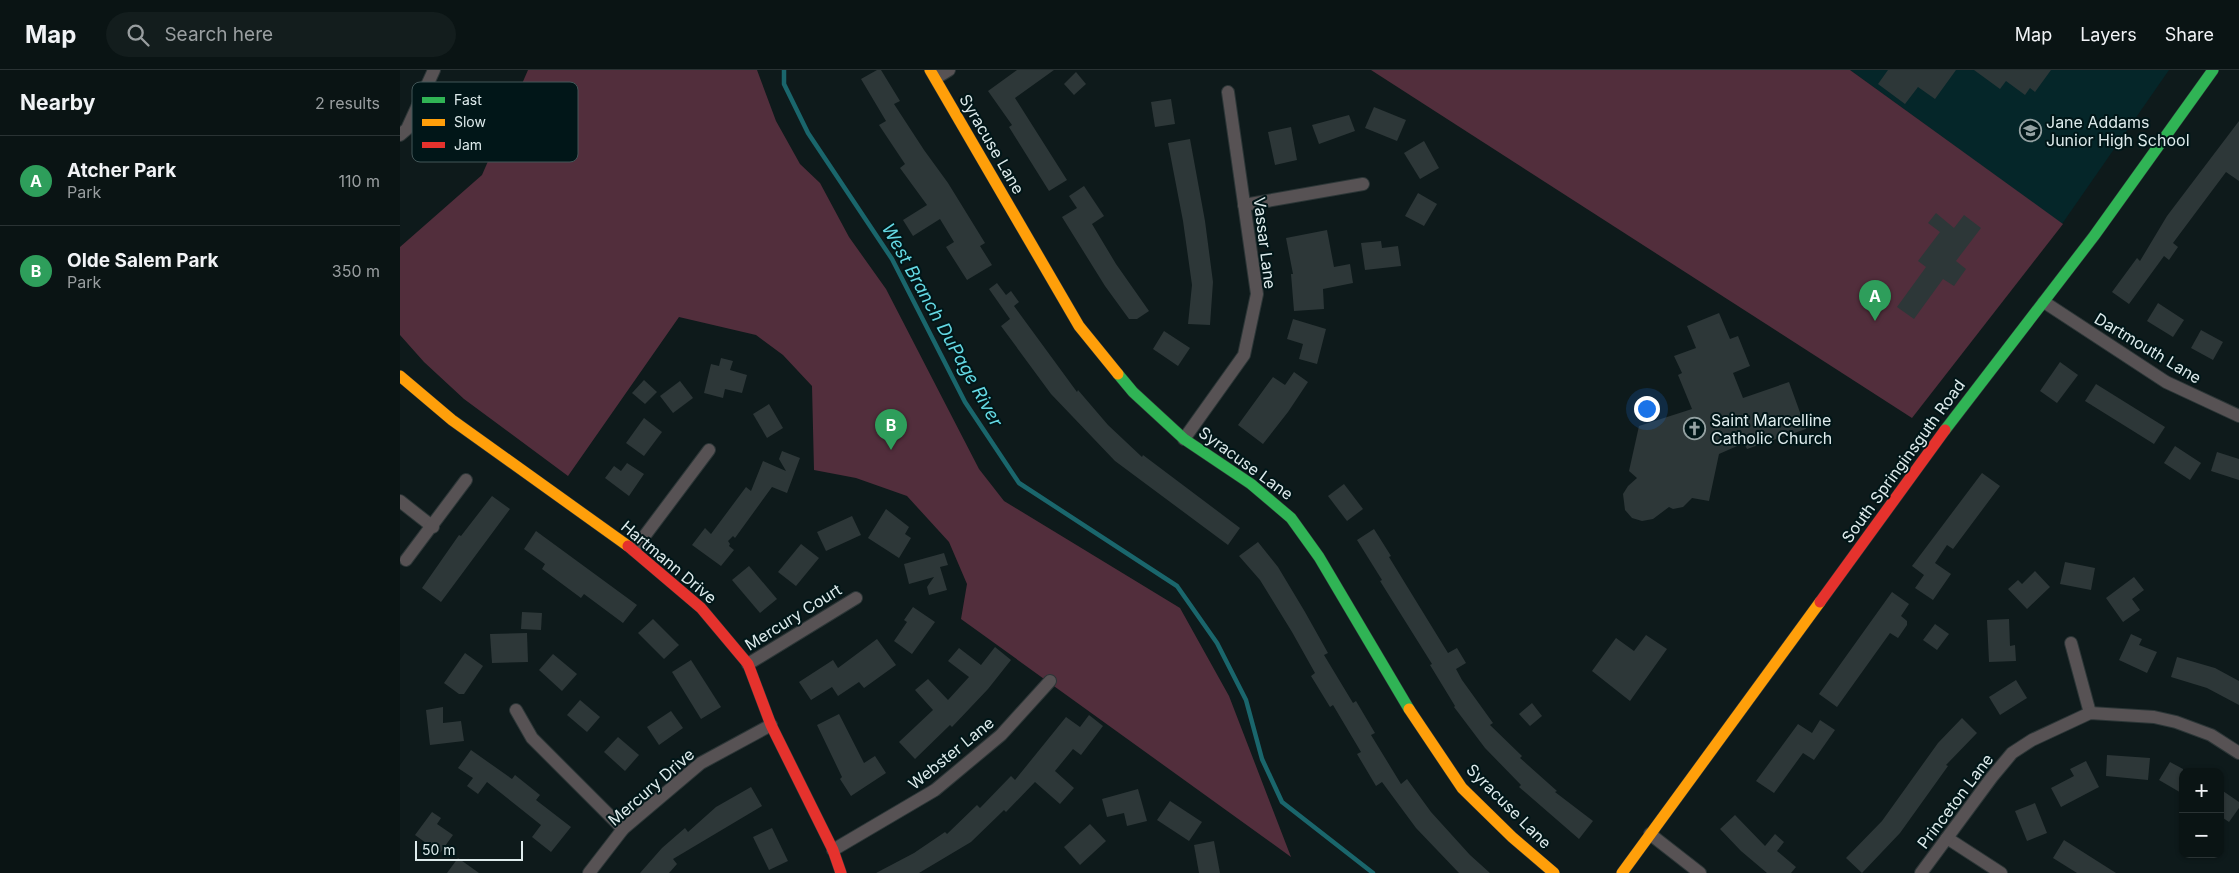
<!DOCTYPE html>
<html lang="en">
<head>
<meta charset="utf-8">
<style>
  body { margin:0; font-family:Inter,sans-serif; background:#131d1d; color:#f1f3f6 }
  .controls { position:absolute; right:15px; bottom:15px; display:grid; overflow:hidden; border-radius:10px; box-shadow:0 1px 4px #0004 }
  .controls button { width:45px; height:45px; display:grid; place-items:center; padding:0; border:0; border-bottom:1px solid #2a3334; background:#0a1414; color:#f1f3f6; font:25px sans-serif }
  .scale { position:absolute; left:15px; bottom:12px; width:108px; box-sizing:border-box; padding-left:5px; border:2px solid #deebec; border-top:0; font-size:14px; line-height:18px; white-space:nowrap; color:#deebec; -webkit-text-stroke:4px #011618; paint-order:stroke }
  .you { position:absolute; left:1246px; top:338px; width:18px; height:18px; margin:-12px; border:4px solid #fff; border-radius:50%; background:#1a73e8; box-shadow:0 0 0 8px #1a73e833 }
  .badge { display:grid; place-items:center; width:32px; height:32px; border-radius:50%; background:#ea580c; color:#fff; font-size:16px; font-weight:700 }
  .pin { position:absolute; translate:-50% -41px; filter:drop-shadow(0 1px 2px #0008) }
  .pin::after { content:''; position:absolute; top:26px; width:18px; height:15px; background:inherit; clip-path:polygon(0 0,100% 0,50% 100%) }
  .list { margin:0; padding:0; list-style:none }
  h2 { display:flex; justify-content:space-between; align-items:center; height:65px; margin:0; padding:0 20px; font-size:21px }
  h2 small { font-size:16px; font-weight:400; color:#999ea0 }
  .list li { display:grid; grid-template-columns:32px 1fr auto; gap:15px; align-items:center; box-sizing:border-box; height:90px; padding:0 20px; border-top:1px solid #2a3334 }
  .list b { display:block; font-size:19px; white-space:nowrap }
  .list p { margin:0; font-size:16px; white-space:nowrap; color:#999ea0 }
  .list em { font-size:16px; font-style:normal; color:#999ea0 }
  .icon { flex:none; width:28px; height:28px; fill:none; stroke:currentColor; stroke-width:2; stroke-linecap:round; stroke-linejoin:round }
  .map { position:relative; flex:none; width:1839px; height:803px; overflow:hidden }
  header { display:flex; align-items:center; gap:30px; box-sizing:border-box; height:70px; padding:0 25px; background:#0a1414; border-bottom:1px solid #2a3334 }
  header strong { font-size:24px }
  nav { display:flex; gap:28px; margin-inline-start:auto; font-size:18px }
  .search { width:350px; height:45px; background:#131d1d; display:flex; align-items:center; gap:12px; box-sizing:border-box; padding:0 18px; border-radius:28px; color:#999ea0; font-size:19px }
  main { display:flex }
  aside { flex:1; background:#0a1414 }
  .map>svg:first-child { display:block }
  .built { fill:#052629 }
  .green { fill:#522e3c }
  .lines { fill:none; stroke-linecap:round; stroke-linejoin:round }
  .stream { stroke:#1a666c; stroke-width:4.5 }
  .building { fill:#2d3738 }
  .street-casing { stroke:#2c3637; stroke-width:14 }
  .fast-casing { stroke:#2c3637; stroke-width:12 }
  .slow-casing { stroke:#2c3637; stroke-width:12 }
  .jam-casing { stroke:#2c3637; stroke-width:12 }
  .street { stroke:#575254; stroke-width:12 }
  .fast { stroke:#30b455; stroke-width:11 }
  .slow { stroke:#ff9f0a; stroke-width:11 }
  .jam { stroke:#e5322d; stroke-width:11 }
  .labels { text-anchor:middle; stroke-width:4; stroke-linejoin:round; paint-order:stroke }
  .poi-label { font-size:16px; fill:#deebec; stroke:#011618; text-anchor:start }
  .street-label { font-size:16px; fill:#deebec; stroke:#011618 }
  .water-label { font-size:18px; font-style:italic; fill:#64d8e3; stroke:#011618 }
  .key { fill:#011618; stroke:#435658; stroke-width:1 }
  .key-label { font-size:14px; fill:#deebec }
</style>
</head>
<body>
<header>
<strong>Map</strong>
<div class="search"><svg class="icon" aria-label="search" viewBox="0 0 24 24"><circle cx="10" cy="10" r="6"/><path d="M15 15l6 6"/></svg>Search here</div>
<nav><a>Map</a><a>Layers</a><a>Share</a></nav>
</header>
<main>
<aside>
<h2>Nearby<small>2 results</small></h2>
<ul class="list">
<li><span class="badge" style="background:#2e9e5b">A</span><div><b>Atcher Park</b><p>Park</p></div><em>110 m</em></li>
<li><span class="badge" style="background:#2e9e5b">B</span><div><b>Olde Salem Park</b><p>Park</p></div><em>350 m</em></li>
</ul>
</aside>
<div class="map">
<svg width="1839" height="803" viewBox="0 0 1839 803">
  <rect width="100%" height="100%" fill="#0e1a1b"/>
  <polygon class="built" points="1450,0 1769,0 1662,154"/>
  <g class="green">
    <polygon points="128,0 357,0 376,51 400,94 420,113 449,167 486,219 579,399 604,431 780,538 829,626 891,787 561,549 567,514 549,472 507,426 456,408 414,400 412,316 383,285 356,265 279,247 168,406 64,329 24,292 0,265 0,177 82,105"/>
    <polygon points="971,0 1450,0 1663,154 1512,348"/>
  </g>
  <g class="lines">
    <polyline class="stream" points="384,0 384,14 408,63 492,189 565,332 619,413 777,516 817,573 846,630 862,689 882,732 973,803"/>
  </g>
  <g class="building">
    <polygon points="477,0 481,0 500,31 494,34 524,80 548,113 585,173 580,176 592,195 567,210 546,177 554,172 540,149 513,166 503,150 527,135 500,98 505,94 479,55 486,51 461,9"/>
    <polygon points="617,0 654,0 615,28 667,110 649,121 609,57 612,55 588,21"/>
    <polygon points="1488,0 1556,0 1535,29 1518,17 1505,34 1478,14"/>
    <polygon points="1574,0 1651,0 1635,22 1630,18 1625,25 1606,11 1600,19"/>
    <polygon points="676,2 686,14 674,25 664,14"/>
    <polygon points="771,29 775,54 755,57 751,32"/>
    <polygon points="974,37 1006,50 997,71 965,58"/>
    <polygon points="949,45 955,61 919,74 912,55"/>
    <polygon points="1839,51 1839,111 1826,102 1773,173 1778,177 1769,190 1764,186 1729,234 1712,222 1737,188 1740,191 1767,146"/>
    <polygon points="891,57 897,90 875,95 868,62"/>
    <polygon points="790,69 805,151 813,212 810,255 788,254 792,215 783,151 768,73"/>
    <polygon points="1024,71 1039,98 1020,109 1004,83"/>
    <polygon points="684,116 704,146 692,154 716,194 749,241 737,249 729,249 705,216 662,147 677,138 669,126"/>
    <polygon points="1018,123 1037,134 1024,156 1005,146"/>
    <polygon points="1536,143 1554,158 1564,145 1581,158 1556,191 1566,199 1554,216 1543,209 1514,249 1497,237 1526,197 1518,191 1540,162 1528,153"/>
    <polygon points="927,160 934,197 950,194 953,213 923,219 924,239 894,241 891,204 893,204 886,168"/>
    <polygon points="981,171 982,178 998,176 1001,196 965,200 961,173"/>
    <polygon points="597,213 606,225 611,221 619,232 614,236 677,322 678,320 708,355 742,387 743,385 840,458 828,475 715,391 651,324 601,256 610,249 589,219"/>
    <polygon points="1758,233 1784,250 1773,267 1747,251"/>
    <polygon points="1319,243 1330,269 1338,266 1350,296 1333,303 1343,328 1389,312 1406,359 1347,379 1344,373 1319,384 1309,431 1292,428 1283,437 1273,439 1269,437 1253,449 1242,451 1232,448 1225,440 1223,424 1228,416 1237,408 1229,401 1239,356 1292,339 1278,305 1282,303 1274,286 1296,278 1287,256"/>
    <polygon points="893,249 926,259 917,294 899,289 903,274 887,269"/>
    <polygon points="1801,260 1823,272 1813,290 1791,278"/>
    <polygon points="764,261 790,278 778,296 753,279"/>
    <polygon points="321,288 333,291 330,300 347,305 342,323 325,319 323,328 304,323 311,294 319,296"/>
    <polygon points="1660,292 1678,305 1657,333 1640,321"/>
    <polygon points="894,302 908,312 888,342 863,374 838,355 873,307 885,315"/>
    <polygon points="244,310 257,322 245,334 232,323"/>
    <polygon points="280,311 293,328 273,343 260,326"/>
    <polygon points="1696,314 1765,357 1754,374 1685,331"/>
    <polygon points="369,334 383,358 367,368 353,344"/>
    <polygon points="244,348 262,362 244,386 226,373"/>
    <polygon points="1775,376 1801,393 1790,410 1764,393"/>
    <polygon points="382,381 400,388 387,423 372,417 335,468 333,466 328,471 330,474 329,476 334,480 321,496 292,475 305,458 311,464 346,417 351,421 363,391 386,401 379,389"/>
    <polygon points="1817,382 1839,389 1839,410 1811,401"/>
    <polygon points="227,393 244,404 229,426 205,408 214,396 221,401"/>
    <polygon points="1582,403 1600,416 1553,479 1547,475 1535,493 1551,504 1533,530 1515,518 1524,505 1512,496"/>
    <polygon points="944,414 963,439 947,451 928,426"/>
    <polygon points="92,426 110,439 41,532 22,518 59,465 61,466"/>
    <polygon points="486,439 509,457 505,464 511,468 499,488 468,468"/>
    <polygon points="452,446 461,465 426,481 417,462"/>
    <polygon points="974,459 991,486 989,487 1048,583 1057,578 1066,593 1056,599 1062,610 1093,653 1090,655 1122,686 1120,688 1157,721 1155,722 1193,751 1179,769 1119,717 1121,715 1085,678 1054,637 1055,636 1030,595 1032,594 980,511 982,510 957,470"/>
    <polygon points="136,461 237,535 223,553 184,524 181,528 142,499 145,494 124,479"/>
    <polygon points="858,472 878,497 905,542 928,583 924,585 953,633 956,631 975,663 971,665 1001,714 1007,709 1031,742 1070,785 1090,803 1059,803 1016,758 982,712 976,716 957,684 961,682 933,635 930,637 911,606 915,603 892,562 860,510 839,486"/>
    <polygon points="401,474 419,488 396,516 378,502"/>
    <polygon points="544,483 548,495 540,497 547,520 529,525 527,517 534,507 509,514 504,494"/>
    <polygon points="1665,492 1695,498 1691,520 1660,514"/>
    <polygon points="349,496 377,529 360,543 332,510"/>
    <polygon points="1635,501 1650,517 1627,539 1608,519 1618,510 1622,514"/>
    <polygon points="1734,507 1744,520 1732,529 1740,540 1723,552 1706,528"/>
    <polygon points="1492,522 1509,534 1501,546 1507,551 1507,555 1498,568 1490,563 1437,637 1419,624"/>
    <polygon points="513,537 535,552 512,584 494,571 507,552 504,550"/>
    <polygon points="122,542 142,543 141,560 121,559"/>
    <polygon points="253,549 279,575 264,589 238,563"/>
    <polygon points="1609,549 1610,576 1615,575 1616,591 1589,592 1587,550"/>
    <polygon points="1535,554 1549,564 1537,580 1523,570"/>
    <polygon points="127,563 128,592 92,593 90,564"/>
    <polygon points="1731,564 1742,569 1739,575 1757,582 1747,603 1719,590"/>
    <polygon points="1246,565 1267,579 1230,631 1192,601 1216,568 1234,581"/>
    <polygon points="477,569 496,595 464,618 459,612 438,626 432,617 411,630 399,612 433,590 438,598"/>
    <polygon points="595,577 611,590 588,619 552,657 550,655 515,689 499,672 533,640 515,620 528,609 548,630 569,607 548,591 559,578 581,595"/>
    <polygon points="65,583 83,596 64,624 59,624 44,613"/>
    <polygon points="153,584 177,604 162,621 139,600"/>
    <polygon points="1777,587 1815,598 1839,611 1839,635 1807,618 1771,607"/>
    <polygon points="291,590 321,637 301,649 272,602"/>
    <polygon points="1616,610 1627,628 1600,645 1589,627"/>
    <polygon points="180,630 200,647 187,662 167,645"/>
    <polygon points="1132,633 1142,646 1130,656 1119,644"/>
    <polygon points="43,637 43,653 61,651 64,671 30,675 26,640"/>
    <polygon points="271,641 283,658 259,675 247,657"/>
    <polygon points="439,644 464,693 475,686 486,703 451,726 440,709 442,707 417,655"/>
    <polygon points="689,645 703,656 681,685 673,679 655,701 674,718 660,734 635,712 606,742 604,740 571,772 519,803 476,803 514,783 545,762 547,764 577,735 580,738 611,706 615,710 666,647 680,657"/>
    <polygon points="1562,648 1577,663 1546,695 1548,696 1500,763 1462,803 1446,788 1482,751 1538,673"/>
    <polygon points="1420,650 1435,660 1414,690 1403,683 1374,723 1356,711 1398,654 1412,663"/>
    <polygon points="218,667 239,685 225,701 204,682"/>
    <polygon points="71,680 112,709 115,705 140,725 136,730 171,757 151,782 132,767 141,755 87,712 78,724 67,716 73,708 58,698"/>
    <polygon points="1707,685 1750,688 1748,710 1706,706"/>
    <polygon points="1686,691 1699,717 1661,737 1651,718 1674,706 1670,699"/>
    <polygon points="1770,692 1783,699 1783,724 1759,710"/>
    <polygon points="351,717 362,736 273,789 277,794 269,803 240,803 262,778 285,758 288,762 316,737"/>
    <polygon points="738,719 747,751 727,756 724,743 707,747 702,729"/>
    <polygon points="1820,719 1839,732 1839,738 1829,752 1820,746"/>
    <polygon points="770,731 802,752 789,771 757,750"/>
    <polygon points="1635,733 1647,763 1627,771 1615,741"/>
    <polygon points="32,742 41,748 37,754 53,765 40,783 15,765"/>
    <polygon points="1335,745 1365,776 1375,764 1384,772 1377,781 1396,797 1391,803 1367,803 1341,781 1320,759"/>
    <polygon points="690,754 706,771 680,795 664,777"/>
    <polygon points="372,758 388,791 369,800 353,767"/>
    <polygon points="1664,770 1716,803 1677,803 1653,788"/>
    <polygon points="814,771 820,803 799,803 794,775"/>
    <polygon points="58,788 79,803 47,803"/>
  </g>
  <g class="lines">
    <defs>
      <g id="street">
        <polyline points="536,8 549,0"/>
        <polyline points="0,65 7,59 34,0"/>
        <polyline points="844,135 963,114"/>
        <polyline points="1644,232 1766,312 1839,346"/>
        <polyline points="784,369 844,285 857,224 828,22"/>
        <polyline points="0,431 33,457"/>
        <polyline points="234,480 309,380"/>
        <polyline points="6,490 66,410"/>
        <polyline points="1671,573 1690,643"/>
        <polyline points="348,594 456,528"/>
        <polyline points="116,640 132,668 223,759"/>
        <polyline points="1250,764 1300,803"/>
        <polyline points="1547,768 1601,803"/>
        <polyline points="433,780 535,720 601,665 650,611"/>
        <polyline points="189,803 223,759 301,693 371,655"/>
        <polyline points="1521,803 1592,707 1612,683 1632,670 1690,643 1754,647 1776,652 1811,665 1839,683"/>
      </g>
      <g id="fast">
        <polyline points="718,304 733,322 784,369 851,414 891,448 919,487 1009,639"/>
        <polyline points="1545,360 1694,166 1813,0"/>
      </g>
      <g id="slow">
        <polyline points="530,0 679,256 718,304"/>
        <polyline points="0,306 52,350 228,476"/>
        <polyline points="1009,639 1062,718 1112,767 1154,803"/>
        <polyline points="1222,803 1420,532"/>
      </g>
      <g id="jam">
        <polyline points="228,476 301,538 348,594 371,655 433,780 441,803"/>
        <polyline points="1420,532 1545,360"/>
      </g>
    </defs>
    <use href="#street" class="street-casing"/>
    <use href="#fast" class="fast-casing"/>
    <use href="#slow" class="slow-casing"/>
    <use href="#jam" class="jam-casing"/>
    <use href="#street" class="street"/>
    <use href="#fast" class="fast"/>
    <use href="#slow" class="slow"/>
    <use href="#jam" class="jam"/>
  </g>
  <defs>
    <symbol id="school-ring" viewBox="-11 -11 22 22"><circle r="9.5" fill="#011618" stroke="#95a2a3" stroke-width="1.5"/><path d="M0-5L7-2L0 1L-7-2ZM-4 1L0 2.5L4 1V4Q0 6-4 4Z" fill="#95a2a3"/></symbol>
    <symbol id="church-ring" viewBox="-11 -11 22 22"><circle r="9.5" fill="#011618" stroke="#95a2a3" stroke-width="1.5"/><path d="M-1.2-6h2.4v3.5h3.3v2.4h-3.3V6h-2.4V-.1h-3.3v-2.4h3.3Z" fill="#95a2a3"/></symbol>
  </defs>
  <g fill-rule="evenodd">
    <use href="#school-ring" x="1618" y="48" width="25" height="25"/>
    <use href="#church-ring" x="1282" y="346" width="25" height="25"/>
  </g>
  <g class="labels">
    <g class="poi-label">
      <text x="1646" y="58">Jane Addams<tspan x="1646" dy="18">Junior High School</tspan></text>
      <text x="1311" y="356">Saint Marcelline<tspan x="1311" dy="18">Catholic Church</tspan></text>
    </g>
    <g class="street-label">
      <text transform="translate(592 74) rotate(60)" y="6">Syracuse Lane</text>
      <text transform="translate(865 173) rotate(83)" y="6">Vassar Lane</text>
      <text transform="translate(1748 278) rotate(31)" y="6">Dartmouth Lane</text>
      <text transform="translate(1503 391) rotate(-54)" y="6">South Springinsguth Road</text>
      <text transform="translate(846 393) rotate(36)" y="6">Syracuse Lane</text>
      <text transform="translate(269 492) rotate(40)" y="6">Hartmann Drive</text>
      <text transform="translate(393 547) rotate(-32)" y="6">Mercury Court</text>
      <text transform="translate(551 683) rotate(-39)" y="6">Webster Lane</text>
      <text transform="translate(251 717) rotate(-41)" y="6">Mercury Drive</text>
      <text transform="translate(1555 731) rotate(-53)" y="6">Princeton Lane</text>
      <text transform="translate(1109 736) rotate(45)" y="6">Syracuse Lane</text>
    </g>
    <g class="water-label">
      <text transform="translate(542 255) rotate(61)" y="6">West Branch DuPage River</text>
    </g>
  </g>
  <rect x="12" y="12" width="166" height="80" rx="8" class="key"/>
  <rect x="22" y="27" width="23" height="6" fill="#30b455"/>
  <rect x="22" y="49" width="23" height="7" fill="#ff9f0a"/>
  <rect x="22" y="72" width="23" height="6" fill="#e5322d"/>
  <g class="key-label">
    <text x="54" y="35">Fast</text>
    <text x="54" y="57">Slow</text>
    <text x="54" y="80">Jam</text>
  </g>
</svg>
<div class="controls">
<button>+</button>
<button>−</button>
</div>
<div class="scale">50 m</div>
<div class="you"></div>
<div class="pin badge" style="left:1475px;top:251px;background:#2e9e5b">A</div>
<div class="pin badge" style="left:491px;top:380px;background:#2e9e5b">B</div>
</div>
</main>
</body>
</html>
